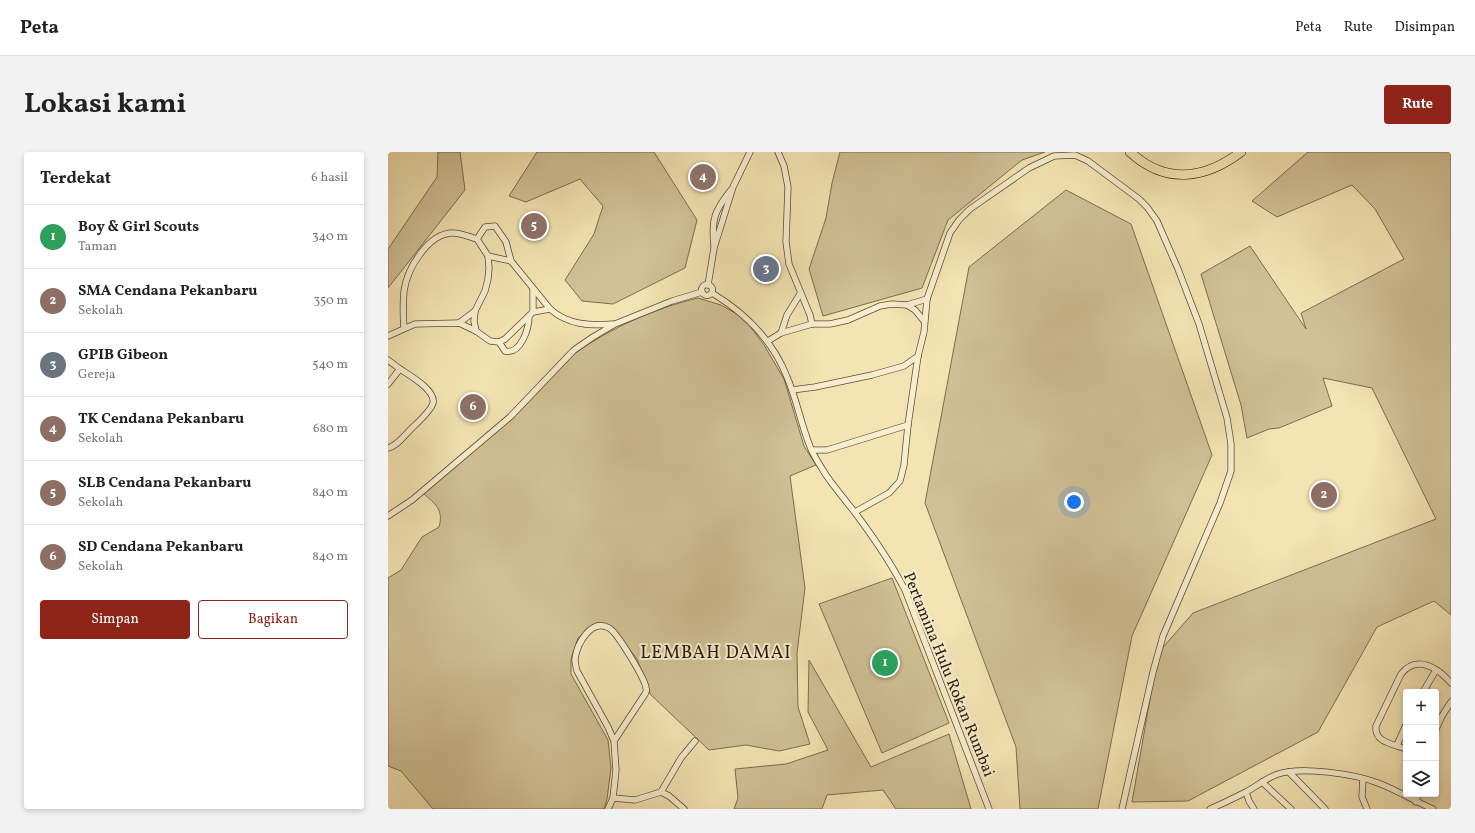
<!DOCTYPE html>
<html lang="id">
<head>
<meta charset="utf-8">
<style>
  body { margin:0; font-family:Vollkorn,serif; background:#f2f2f2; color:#222 }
  .controls { position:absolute; right:12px; bottom:12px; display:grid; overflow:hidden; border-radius:4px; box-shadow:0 2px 6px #0003 }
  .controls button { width:36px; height:36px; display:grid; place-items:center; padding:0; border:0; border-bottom:1px solid #e0e0e0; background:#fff; color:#222; font:20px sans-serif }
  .you { position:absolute; left:686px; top:350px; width:14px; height:14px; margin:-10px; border:3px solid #fff; border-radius:50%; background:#1a73e8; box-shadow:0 0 0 6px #1a73e833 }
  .badge { display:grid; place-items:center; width:26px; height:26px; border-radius:50%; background:#8f2418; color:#fff; font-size:13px; font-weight:700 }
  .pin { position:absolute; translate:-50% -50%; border:2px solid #fff; box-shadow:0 1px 4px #0006 }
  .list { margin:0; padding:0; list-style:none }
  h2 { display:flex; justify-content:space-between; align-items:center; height:52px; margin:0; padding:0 16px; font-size:17px }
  h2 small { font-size:13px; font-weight:400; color:#767676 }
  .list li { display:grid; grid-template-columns:26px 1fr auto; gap:12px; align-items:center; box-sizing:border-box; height:64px; padding:0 16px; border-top:1px solid #e0e0e0 }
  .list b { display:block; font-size:15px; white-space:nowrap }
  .list p { margin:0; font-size:13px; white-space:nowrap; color:#767676 }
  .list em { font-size:13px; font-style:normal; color:#767676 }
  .actions { display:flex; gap:8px; padding:12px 16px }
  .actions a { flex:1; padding:9px 0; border:1px solid #8f2418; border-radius:4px; text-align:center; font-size:14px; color:#8f2418 }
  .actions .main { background:#8f2418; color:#fff }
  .icon { flex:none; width:22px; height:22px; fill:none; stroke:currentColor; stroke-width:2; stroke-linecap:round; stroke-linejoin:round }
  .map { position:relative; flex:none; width:1063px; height:657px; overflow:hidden; border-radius:4px }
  header { display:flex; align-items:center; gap:24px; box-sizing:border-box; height:56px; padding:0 20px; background:#fff; border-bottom:1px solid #e0e0e0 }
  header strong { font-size:19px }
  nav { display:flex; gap:22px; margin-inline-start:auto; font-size:14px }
  .intro { display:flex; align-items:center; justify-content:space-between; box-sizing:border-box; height:96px; padding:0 24px }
  h1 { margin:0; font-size:28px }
  .button { padding:10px 18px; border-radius:4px; background:#8f2418; color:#fff; font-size:14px; font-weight:700 }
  main { display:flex; gap:24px; padding:0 24px }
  aside { flex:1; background:#fff; border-radius:4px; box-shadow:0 2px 6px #0003 }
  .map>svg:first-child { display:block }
  .green { fill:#d1c196; stroke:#7c6c4f }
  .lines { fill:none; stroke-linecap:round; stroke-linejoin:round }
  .street-casing { stroke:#5b4b33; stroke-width:7 }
  .primary-casing { stroke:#281808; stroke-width:10 }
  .street { stroke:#f8edce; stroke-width:5.5 }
  .primary { stroke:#f4e4b3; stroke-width:9 }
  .labels { text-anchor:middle; stroke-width:4; stroke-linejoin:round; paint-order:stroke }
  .street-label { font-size:16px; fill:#281808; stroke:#f8edce }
  .quarter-label { font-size:18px; letter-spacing:1px; fill:#281808; stroke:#f8edce }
</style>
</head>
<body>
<header>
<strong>Peta</strong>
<nav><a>Peta</a><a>Rute</a><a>Disimpan</a></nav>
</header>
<div class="intro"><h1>Lokasi kami</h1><a class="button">Rute</a></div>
<main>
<aside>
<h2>Terdekat<small>6 hasil</small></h2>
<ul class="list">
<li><span class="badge" style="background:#2e9e5b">1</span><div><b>Boy &amp; Girl Scouts</b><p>Taman</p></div><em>340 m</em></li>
<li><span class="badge" style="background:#8d6e63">2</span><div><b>SMA Cendana Pekanbaru</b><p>Sekolah</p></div><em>350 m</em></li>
<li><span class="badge" style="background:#6b7280">3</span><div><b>GPIB Gibeon</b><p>Gereja</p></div><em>540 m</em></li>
<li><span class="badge" style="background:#8d6e63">4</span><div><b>TK Cendana Pekanbaru</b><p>Sekolah</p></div><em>680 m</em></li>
<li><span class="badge" style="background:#8d6e63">5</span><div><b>SLB Cendana Pekanbaru</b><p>Sekolah</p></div><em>840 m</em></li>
<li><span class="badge" style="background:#8d6e63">6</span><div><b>SD Cendana Pekanbaru</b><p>Sekolah</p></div><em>840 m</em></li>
</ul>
<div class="actions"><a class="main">Simpan</a><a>Bagikan</a></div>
</aside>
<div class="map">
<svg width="1063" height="657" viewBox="0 0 1063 657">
  <rect width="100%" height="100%" fill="#f4e4b3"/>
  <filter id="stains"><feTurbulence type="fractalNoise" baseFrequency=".005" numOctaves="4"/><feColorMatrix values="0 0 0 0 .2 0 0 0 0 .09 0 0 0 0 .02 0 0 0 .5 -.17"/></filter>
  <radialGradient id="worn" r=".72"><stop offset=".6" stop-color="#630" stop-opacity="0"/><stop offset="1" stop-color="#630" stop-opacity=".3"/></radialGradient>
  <g class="green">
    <polygon points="50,0 72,0 77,38 0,136 0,97 49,25"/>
    <polygon points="149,0 266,0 309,68 297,116 225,152 194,149 177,128 206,82 215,54 192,27 138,50 121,44"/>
    <polygon points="452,0 657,0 634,8 560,68 534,136 435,164 421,117 438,66 444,31"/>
    <polygon points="920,0 1063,0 1063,463 1046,449 989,475 930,580 800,649 744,650 770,501 805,461 1048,367 984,236 935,226 944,254 891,276 881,277 859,286 853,253 813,122 862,94 918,177 913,161 1016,107 987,57 964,33 889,65 864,49"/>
    <polygon points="678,38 743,72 824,303 744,484 710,657 632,657 628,595 537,351 581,115"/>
    <path d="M 310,146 L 333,153 L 356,166 L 376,193 L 396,227 L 416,294 L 428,313 L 402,324 L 417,436 L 409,501 L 410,555 L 422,592 L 391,599 L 358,593 L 321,598 L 262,542 L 249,507 L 224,475 L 205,474 L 190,486 L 183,507 L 183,522 L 220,588 L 223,616 L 219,647 L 216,657 L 45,657 L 13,619 L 0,614 L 0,426 L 13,418 L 34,385 L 51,375 C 56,357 47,352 35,341 L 56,325 L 186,202 C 222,176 268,156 310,146 Z"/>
    <polygon points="504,426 561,571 494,601 431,452"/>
    <polygon points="421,508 483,615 561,582 583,657 508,657 495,638 439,643 434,657 346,657 350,646 347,617 398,612 440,598 420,560"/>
  </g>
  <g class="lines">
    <defs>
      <g id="street">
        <polyline points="390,0 396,14 400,35 398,90 401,112 422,163 424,172"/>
        <polyline points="89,87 97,75 107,74 118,90 123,109 162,157"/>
        <path d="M 326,94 C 323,67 327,58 343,38"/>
        <polyline points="100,104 123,109"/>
        <circle cx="319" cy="138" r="5.5"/>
        <polyline points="320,133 326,96 345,35 362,0"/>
        <path d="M 324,141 C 357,161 385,189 399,225 C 409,248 413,273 423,297 C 427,306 433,315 438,323 C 447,336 458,349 468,362 C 486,386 503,411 517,438 L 601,657"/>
        <polyline points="519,153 527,158 536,169"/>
        <polyline points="145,160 145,137"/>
        <polyline points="71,171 87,159"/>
        <path d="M 16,176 C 15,164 15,151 16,139 C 19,117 40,81 65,81 C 73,81 82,85 89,87 L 100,104 L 101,116 L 100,127 L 97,139 L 87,159 L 86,169 L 88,179"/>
        <polyline points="393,181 399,163 412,142"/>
        <path d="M 0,184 L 27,172 L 71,171 L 88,179 L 102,189 L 111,190 L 117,187 L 145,160 L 162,157 C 180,173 202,174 225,172"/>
        <polyline points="380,189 393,181 424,172 442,172 460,168 492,154 504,152 519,153 539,147"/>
        <path d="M 111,190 L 117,199 C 133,203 141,176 141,164"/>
        <polyline points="0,208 12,217"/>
        <path d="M 0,232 L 12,217 C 21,223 48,238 45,251 C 43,259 29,271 23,277 C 17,283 9,294 0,296"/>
        <polyline points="404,238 427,235 484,223 516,214 530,204"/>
        <polyline points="424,298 439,298 520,273"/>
        <polyline points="467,360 501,341 512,329 516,313 520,273 530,204 536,180 539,147 562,81 571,68 582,57 641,16 666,4 687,3 700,9 751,47 759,55 769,69 790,117 811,172 839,266 843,292 843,319 832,351 775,484 765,520 734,657"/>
        <polyline points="0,364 24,348 122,265 186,198 205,185 227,172 284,149 314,140"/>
        <polyline points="1035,540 1048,518"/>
        <polyline points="1048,577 1054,564 1063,550"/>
        <polyline points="1009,593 1018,573"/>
        <path d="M 1018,597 C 1006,592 986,591 988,574 L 1013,522 C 1029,502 1050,516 1063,531"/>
        <polyline points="901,620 937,657"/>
        <polyline points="975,627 974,645 979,657"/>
        <polyline points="874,630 903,657"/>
        <polyline points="273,640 293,606 307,589"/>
        <polyline points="858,640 861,649 866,657"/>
        <polyline points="225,646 247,648 273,640 281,644 296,657"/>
        <polyline points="1028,650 1030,642"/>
        <path d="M 220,657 L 225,646 L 228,618 L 226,589 L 220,575 L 189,519 C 188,515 187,511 187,507 C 189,492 203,466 221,476 C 229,480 257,527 258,536 C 259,539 258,540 257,542 L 226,589"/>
        <path d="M 822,657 C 834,652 846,646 858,640 C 869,634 878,626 890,622 C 913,614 967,622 990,631 C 1009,638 1026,649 1045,657"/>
      </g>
      <path id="primary" d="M 742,0 C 778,33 817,27 853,0"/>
    </defs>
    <use href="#street" class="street-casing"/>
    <use href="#primary" class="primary-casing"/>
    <use href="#street" class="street"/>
    <use href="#primary" class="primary"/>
  </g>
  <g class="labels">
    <g class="street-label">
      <text transform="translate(562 522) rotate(68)" y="6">Pertamina Hulu Rokan Rumbai</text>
    </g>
    <g class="quarter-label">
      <text x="328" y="506">LEMBAH DAMAI</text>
    </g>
  </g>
  <rect width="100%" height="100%" filter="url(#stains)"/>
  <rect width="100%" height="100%" fill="url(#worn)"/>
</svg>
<div class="controls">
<button>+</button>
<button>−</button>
<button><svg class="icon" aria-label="layers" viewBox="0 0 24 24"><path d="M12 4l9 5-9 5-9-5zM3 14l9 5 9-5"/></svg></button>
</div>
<div class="you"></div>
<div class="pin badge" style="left:497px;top:511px;background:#2e9e5b">1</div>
<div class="pin badge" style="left:936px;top:343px;background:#8d6e63">2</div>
<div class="pin badge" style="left:378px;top:117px;background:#6b7280">3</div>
<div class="pin badge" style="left:315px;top:25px;background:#8d6e63">4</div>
<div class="pin badge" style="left:146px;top:74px;background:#8d6e63">5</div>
<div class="pin badge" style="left:85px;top:255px;background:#8d6e63">6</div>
</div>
</main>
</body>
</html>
